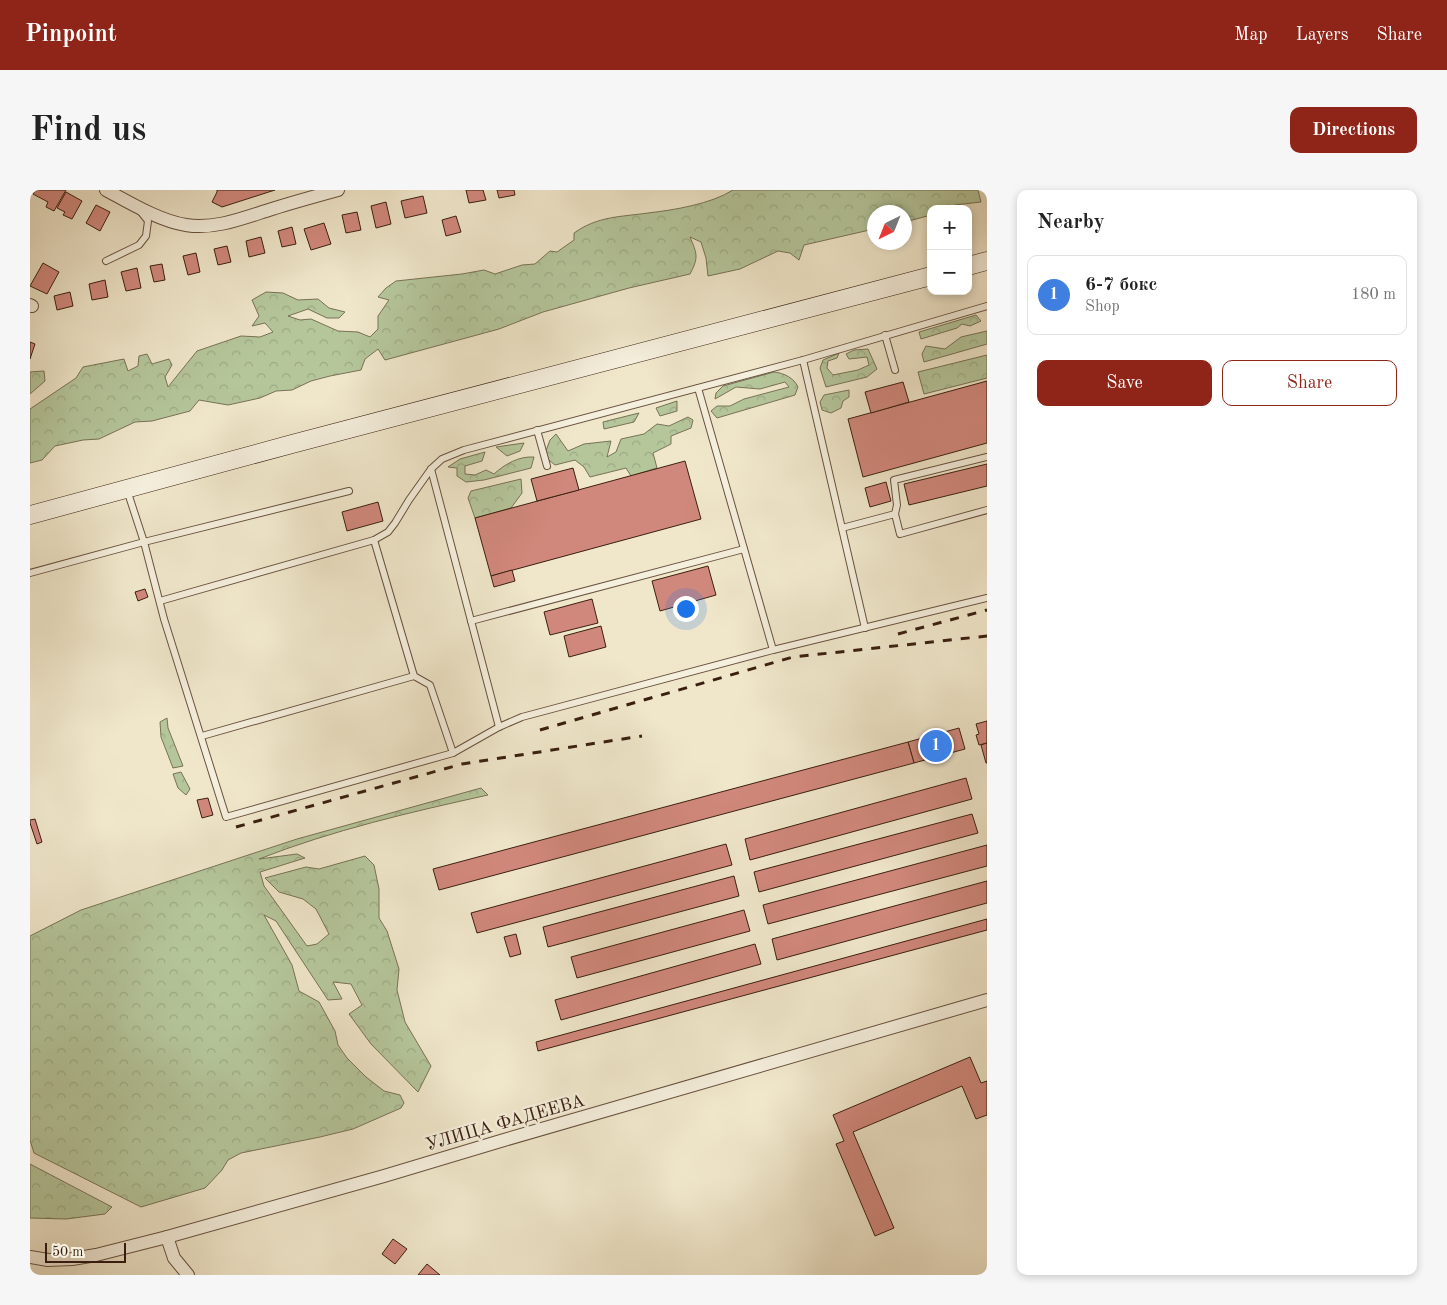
<!DOCTYPE html>
<html lang="en">
<head>
<meta charset="utf-8">
<style>
  body { margin:0; font-family:"Old Standard TT",serif; background:#f6f6f6; color:#222 }
  .controls { position:absolute; right:15px; top:15px; display:grid; overflow:hidden; border-radius:10px; box-shadow:0 2px 8px #0003 }
  .controls button { width:45px; height:45px; display:grid; place-items:center; padding:0; border:0; border-bottom:1px solid #e0e0e0; background:#fff; color:#222; font:25px sans-serif }
  .compass { position:absolute; left:837px; top:15px; width:45px; height:45px; border-radius:50%; background:#fff; box-shadow:0 2px 8px #0003; rotate:223deg }
  .scale { position:absolute; left:15px; bottom:12px; width:81px; box-sizing:border-box; padding-left:5px; border:2px solid #3a1f10; border-top:0; font-size:14px; line-height:18px; white-space:nowrap; color:#3a1f10; -webkit-text-stroke:4px #f5efdd; paint-order:stroke }
  .you { position:absolute; left:655px; top:418px; width:18px; height:18px; margin:-12px; border:4px solid #fff; border-radius:50%; background:#1a73e8; box-shadow:0 0 0 8px #1a73e833 }
  .badge { display:grid; place-items:center; width:32px; height:32px; border-radius:50%; background:#8f2418; color:#fff; font-size:16px; font-weight:700 }
  .pin { position:absolute; translate:-50% -50%; border:2px solid #fff; box-shadow:0 1px 5px #0006 }
  .list { margin:0; padding:0; list-style:none }
  h2 { display:flex; justify-content:space-between; align-items:center; height:65px; margin:0; padding:0 20px; font-size:21px }
  h2 small { font-size:16px; font-weight:400; color:#767676 }
  .list li { display:grid; grid-template-columns:32px 1fr auto; gap:15px; align-items:center; box-sizing:border-box; height:80px; margin:0 10px 10px; padding:0 10px; border:1px solid #e0e0e0; border-radius:10px }
  .list b { display:block; font-size:19px; white-space:nowrap }
  .list p { margin:0; font-size:16px; white-space:nowrap; color:#767676 }
  .list em { font-size:16px; font-style:normal; color:#767676 }
  .actions { display:flex; gap:10px; padding:15px 20px }
  .actions a { flex:1; padding:11px 0; border:1px solid #8f2418; border-radius:10px; text-align:center; font-size:18px; color:#8f2418 }
  .actions .main { background:#8f2418; color:#fff }
  .map { position:relative; flex:none; width:957px; height:1085px; overflow:hidden; border-radius:10px }
  header { display:flex; align-items:center; gap:30px; box-sizing:border-box; height:70px; padding:0 25px; background:#8f2418; color:#fff }
  header strong { font-size:24px }
  nav { display:flex; gap:28px; margin-inline-start:auto; font-size:18px }
  .intro { display:flex; align-items:center; justify-content:space-between; box-sizing:border-box; height:120px; padding:0 30px }
  h1 { margin:0; font-size:35px }
  .button { padding:12px 22px; border-radius:10px; background:#8f2418; color:#fff; font-size:18px; font-weight:700 }
  main { display:flex; gap:30px; padding:0 30px }
  aside { flex:1; background:#fff; border-radius:10px; box-shadow:0 2px 8px #0003 }
  .map>svg:first-child { display:block }
  .forest { fill:url(#forest-crowns); stroke:#787256 }
  .building { fill:#d1887c; stroke:#3a1f10 }
  .lines { fill:none; stroke-linecap:round; stroke-linejoin:round }
  .lane-casing { stroke:#68513f; stroke-width:8 }
  .street-casing { stroke:#68513f; stroke-width:14 }
  .secondary-casing { stroke:#3a1f10; stroke-width:19 }
  .lane { stroke:#f5efdd; stroke-width:6 }
  .street { stroke:#f5efdd; stroke-width:12 }
  .secondary { stroke:#f5efdd; stroke-width:18 }
  .rail { stroke:#3a1f10; stroke-width:3; stroke-dasharray:9 9; stroke-linecap:butt }
  .labels { text-anchor:middle; stroke-width:4.5; stroke-linejoin:round; paint-order:stroke }
  .street-label { font-size:18px; fill:#3a1f10; stroke:#f5efdd }
</style>
</head>
<body>
<header>
<strong>Pinpoint</strong>
<nav><a>Map</a><a>Layers</a><a>Share</a></nav>
</header>
<div class="intro"><h1>Find us</h1><a class="button">Directions</a></div>
<main>
<div class="map">
<svg width="957" height="1085" viewBox="0 0 957 1085">
  <defs>
    <pattern id="forest-crowns" width="20" height="18" patternUnits="userSpaceOnUse" patternTransform="scale(1.25)"><rect width="20" height="18" fill="#b5c69b"/><path d="M2 6a3 3 0 1 1 6 0M12 15a3 3 0 1 1 6 0" fill="none" stroke="#9caa84"/></pattern>
  </defs>
  <rect width="100%" height="100%" fill="#f0e7cb"/>
  <filter id="stains"><feTurbulence type="fractalNoise" baseFrequency=".004" numOctaves="4"/><feColorMatrix values="0 0 0 0 .2 0 0 0 0 .09 0 0 0 0 .02 0 0 0 .5 -.17"/></filter>
  <radialGradient id="worn" r=".72"><stop offset=".6" stop-color="#630" stop-opacity="0"/><stop offset="1" stop-color="#630" stop-opacity=".3"/></radialGradient>
  <g class="forest">
    <path d="M 703,0 L 948,0 L 951,12 L 925,15 L 919,19 L 901,19 L 901,25 L 875,32 L 874,22 L 844,22 L 844,39 L 774,55 L 769,70 L 760,63 L 748,61 L 710,79 L 678,86 L 676,68 L 671,52 L 660,47 C 667,64 669,67 660,84 L 599,98 L 513,122 L 469,139 L 366,167 L 355,170 L 348,159 L 335,169 L 331,180 L 300,186 L 281,191 L 262,200 L 246,201 L 230,208 L 198,215 L 169,210 L 160,221 L 122,231 L 105,232 L 69,249 L 53,250 L 25,256 L 12,270 L 0,273 L 0,219 L 46,188 L 53,177 L 94,169 L 98,181 L 108,176 L 109,166 L 117,164 L 122,174 L 139,169 L 142,175 L 135,187 L 138,197 L 167,161 L 211,146 L 230,147 L 243,142 L 235,133 L 222,136 L 229,126 L 222,110 L 236,102 L 253,103 L 268,110 L 288,109 L 299,118 L 315,122 L 309,128 L 297,128 L 278,119 L 258,126 L 270,130 L 281,129 L 308,141 L 328,142 L 340,147 L 348,139 L 348,126 L 359,110 L 348,107 L 356,98 L 366,91 L 432,84 L 454,80 L 465,84 L 492,75 L 505,74 L 520,61 L 527,62 L 544,50 L 544,43 C 568,26 590,27 618,23 C 644,20 681,14 703,0 Z"/>
    <polygon points="946,125 951,131 940,136 932,134 927,138 891,149 889,142"/>
    <polygon points="957,141 957,154 894,172 892,164 896,156 915,159 931,147"/>
    <polygon points="838,159 847,179 837,187 796,197 790,178 793,170 809,163 807,168 798,171 797,178 803,185 828,180 839,175 837,167 819,169 816,164 824,160"/>
    <polygon points="957,165 957,188 894,204 888,182"/>
    <polygon points="14,181 15,191 0,204 0,182"/>
    <path d="M 744,182 C 754,183 764,188 768,197 L 765,205 L 687,228 L 681,221 L 687,216 L 700,216 L 714,209 L 759,197 L 755,192 L 730,199 L 706,197 L 685,209 L 686,203 L 693,196 Z"/>
    <polygon points="819,200 819,207 813,211 811,218 801,223 792,220 790,212 794,205"/>
    <polygon points="647,211 647,221 630,226 626,218"/>
    <polygon points="609,223 604,232 574,239 573,232"/>
    <polygon points="658,227 663,230 661,238 641,246 641,254 623,263 627,278 601,286 596,278 560,287 554,277 545,270 525,275 514,266 520,250 526,244 538,261 554,254 581,251 577,267 586,262 591,249 614,244 627,234 639,236"/>
    <polygon points="494,253 490,261 477,266 466,257"/>
    <path d="M 455,262 L 452,271 L 435,276 L 435,284 L 445,285 L 456,280 L 464,284 C 475,274 489,266 504,267 L 501,278 L 454,290 L 436,292 L 427,286 L 427,278 L 418,277 L 430,269 Z"/>
    <polygon points="491,289 492,303 481,318 445,328 438,308 441,301"/>
    <polygon points="137,528 138,538 153,576 143,578 131,547 130,532"/>
    <polygon points="151,582 160,599 156,605 148,598 143,584"/>
    <path d="M 451,598 L 458,605 C 381,622 303,640 229,669 L 267,664 L 275,668 L 230,682 L 234,696 L 277,756 L 287,754 L 299,744 L 286,719 L 273,709 L 249,702 L 235,688 L 276,677 L 289,679 L 335,666 L 344,675 L 349,699 L 349,728 L 357,741 L 369,779 L 367,800 L 375,832 L 401,876 L 388,902 L 341,854 L 319,824 L 332,815 L 321,794 L 303,792 L 312,809 L 298,810 L 246,731 L 234,725 L 262,775 L 269,801 L 289,812 L 305,841 L 308,855 L 317,868 L 336,887 L 354,901 L 370,905 L 374,913 L 371,918 L 323,939 L 290,947 L 211,963 L 198,970 L 192,980 L 175,998 L 111,1017 L 4,963 L 0,950 L 0,746 L 51,720 L 267,649 Z"/>
    <polygon points="0,974 82,1017 75,1024 36,1029 0,1028"/>
  </g>
  <g class="building">
    <polygon points="6,0 36,0 24,21 16,17 18,12 3,4"/>
    <polygon points="187,0 245,0 192,17 182,12 187,2"/>
    <polygon points="436,0 453,0 456,10 439,13"/>
    <polygon points="467,0 484,0 485,5 469,8"/>
    <polygon points="36,2 52,11 42,29 33,25 35,22 27,18"/>
    <polygon points="393,6 397,23 375,28 371,11"/>
    <polygon points="356,12 361,34 346,38 341,16"/>
    <polygon points="66,15 80,22 70,41 56,33"/>
    <polygon points="327,22 331,40 316,43 312,25"/>
    <polygon points="426,26 431,42 416,46 412,30"/>
    <polygon points="294,33 301,54 281,60 274,39"/>
    <polygon points="262,37 266,54 252,57 248,41"/>
    <polygon points="231,47 235,63 219,67 216,51"/>
    <polygon points="197,56 201,72 188,75 184,59"/>
    <polygon points="166,63 170,82 158,85 153,66"/>
    <polygon points="13,73 29,82 17,104 0,96"/>
    <polygon points="132,74 135,90 124,92 120,76"/>
    <polygon points="107,78 111,98 96,101 91,82"/>
    <polygon points="75,90 78,107 62,110 59,94"/>
    <polygon points="40,102 43,116 27,120 24,106"/>
    <polygon points="0,152 5,154 0,169"/>
    <polygon points="957,191 957,253 833,287 818,229"/>
    <polygon points="873,192 879,212 841,223 835,202"/>
    <polygon points="655,271 671,329 461,386 445,328"/>
    <polygon points="957,274 957,296 879,315 874,294"/>
    <polygon points="543,278 549,300 507,311 501,289"/>
    <polygon points="856,292 861,311 840,317 835,298"/>
    <polygon points="348,312 353,331 317,341 312,322"/>
    <polygon points="678,376 686,405 630,421 622,391"/>
    <polygon points="482,380 485,391 464,397 461,386"/>
    <polygon points="115,399 118,407 108,411 105,402"/>
    <polygon points="562,409 568,433 520,445 514,422"/>
    <polygon points="571,436 576,457 539,467 534,446"/>
    <polygon points="957,531 957,553 949,555 946,545 949,544 946,534"/>
    <polygon points="929,538 935,559 884,573 878,552"/>
    <polygon points="878,552 884,573 409,700 403,679"/>
    <polygon points="957,553 957,573 956,573 951,555"/>
    <polygon points="936,588 942,609 720,670 715,649"/>
    <polygon points="178,608 183,625 172,628 167,610"/>
    <polygon points="942,624 948,643 729,702 724,682"/>
    <polygon points="5,629 12,652 7,654 0,633 0,630"/>
    <polygon points="696,654 702,675 447,743 441,723"/>
    <polygon points="957,655 957,676 738,734 733,715"/>
    <polygon points="704,686 709,706 518,757 513,737"/>
    <polygon points="957,691 957,713 747,770 742,749"/>
    <polygon points="714,720 720,741 547,788 541,767"/>
    <polygon points="957,729 957,740 508,861 506,852"/>
    <polygon points="486,744 491,764 480,767 474,747"/>
    <polygon points="725,754 731,774 531,830 525,810"/>
    <polygon points="940,867 951,893 957,891 957,925 946,929 932,896 823,942 864,1038 845,1046 806,954 814,951 803,925"/>
    <polygon points="363,1049 377,1059 365,1074 352,1064"/>
    <polygon points="397,1074 410,1085 388,1085"/>
  </g>
  <g class="lines">
    <defs>
      <g id="lane">
        <polyline points="76,71 109,55 116,46 118,31 110,21"/>
        <polyline points="855,145 865,180"/>
        <polyline points="773,170 835,438"/>
        <polyline points="668,198 743,460"/>
        <polyline points="507,240 517,276"/>
        <polyline points="957,267 864,290 867,315 865,324 870,344 957,320"/>
        <polyline points="401,279 469,537"/>
        <polyline points="97,300 114,352 134,429 196,627 423,563 469,537 492,527 743,460 957,408"/>
        <polyline points="812,338 865,324"/>
        <polyline points="344,350 384,486 400,495 423,563"/>
        <polyline points="0,383 114,352 319,301"/>
        <polyline points="130,411 344,350 358,342 365,333 379,310 401,279 412,269 434,260 773,170 957,116"/>
        <polyline points="441,431 714,359"/>
        <polyline points="172,546 384,486"/>
      </g>
      <g id="street">
        <path d="M 76,0 C 100,13 130,31 156,35 C 185,40 216,27 242,19 C 264,12 286,6 308,0"/>
        <polyline points="0,115 2,116"/>
        <polyline points="137,1047 144,1068 158,1085"/>
        <polyline points="0,1067 18,1070 42,1069 66,1065 137,1047 354,986 474,950 957,810"/>
      </g>
      <g id="secondary">
        <polyline points="938,76 957,71"/>
        <polyline points="0,325 262,254 901,86"/>
      </g>
    </defs>
    <use href="#lane" class="lane-casing"/>
    <use href="#street" class="street-casing"/>
    <use href="#secondary" class="secondary-casing"/>
    <use href="#lane" class="lane"/>
    <use href="#street" class="street"/>
    <use href="#secondary" class="secondary"/>
    <g class="rail">
      <polyline points="868,444 957,420"/>
      <polyline points="510,540 763,467 957,446"/>
      <polyline points="206,637 432,574 612,546"/>
    </g>
  </g>
  <g class="labels">
    <g class="street-label">
      <text transform="translate(475 932) rotate(-16)" y="6">УЛИЦА ФАДЕЕВА</text>
    </g>
  </g>
  <rect width="100%" height="100%" filter="url(#stains)"/>
  <rect width="100%" height="100%" fill="url(#worn)"/>
</svg>
<div class="controls">
<button>+</button>
<button>−</button>
</div>
<svg class="compass" viewBox="-18 -18 36 36"><path d="M0-13l5 13h-10z" fill="#e53935"/><path d="M0 13l5-13h-10z" fill="#767676"/></svg>
<div class="scale">50 m</div>
<div class="you"></div>
<div class="pin badge" style="left:906px;top:556px;background:#3f7fe0">1</div>
</div>
<aside>
<h2>Nearby<small></small></h2>
<ul class="list">
<li><span class="badge" style="background:#3f7fe0">1</span><div><b>6-7 бокс</b><p>Shop</p></div><em>180 m</em></li>
</ul>
<div class="actions"><a class="main">Save</a><a>Share</a></div>
</aside>
</main>
</body>
</html>
